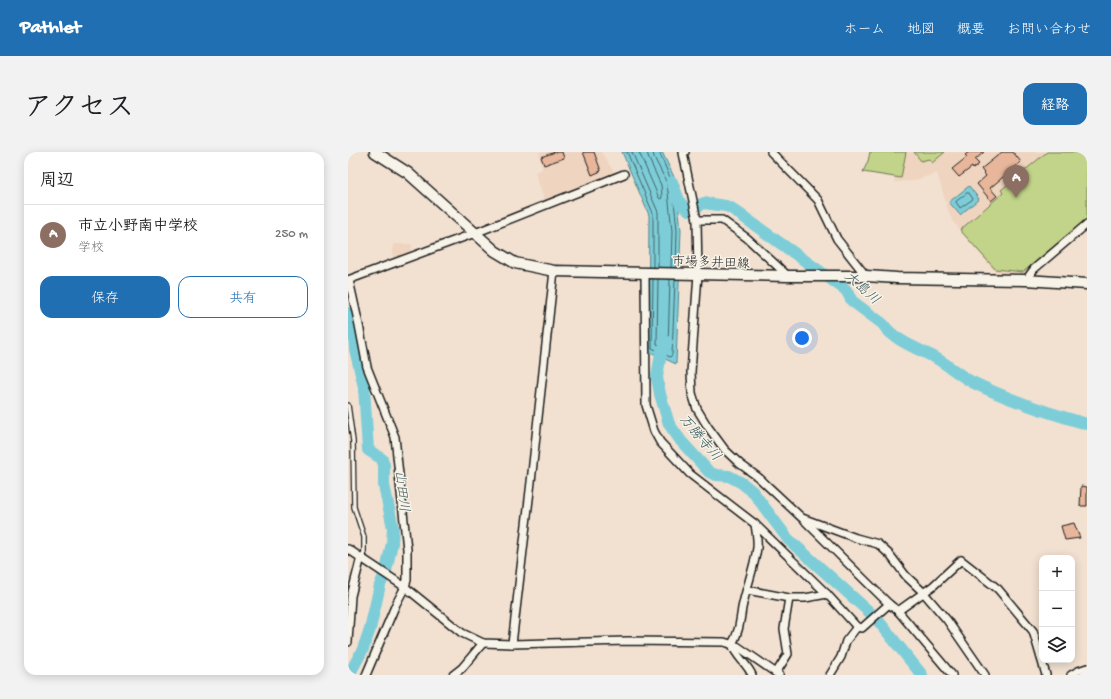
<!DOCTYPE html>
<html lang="ja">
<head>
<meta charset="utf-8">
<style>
  body { margin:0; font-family:"Gochi Hand","Klee One",sans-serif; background:#f2f2f2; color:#202124 }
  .controls { position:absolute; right:12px; bottom:12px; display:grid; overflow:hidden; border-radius:8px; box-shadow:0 2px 10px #0003 }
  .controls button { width:36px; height:36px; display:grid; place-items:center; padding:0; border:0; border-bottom:1px solid #e0e0e0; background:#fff; color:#202124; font:20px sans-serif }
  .you { position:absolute; left:454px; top:186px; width:14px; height:14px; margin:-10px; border:3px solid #fff; border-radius:50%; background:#1a73e8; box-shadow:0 0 0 6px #1a73e833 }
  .badge { display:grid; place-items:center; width:26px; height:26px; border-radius:50%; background:#1f6fb2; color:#fff; font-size:13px; font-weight:700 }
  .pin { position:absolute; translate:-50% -33px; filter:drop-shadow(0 1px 2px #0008) }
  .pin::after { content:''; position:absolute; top:21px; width:14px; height:12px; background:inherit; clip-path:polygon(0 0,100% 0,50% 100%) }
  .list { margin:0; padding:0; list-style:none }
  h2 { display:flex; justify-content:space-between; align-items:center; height:52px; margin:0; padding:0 16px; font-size:17px }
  h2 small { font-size:13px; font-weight:400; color:#757577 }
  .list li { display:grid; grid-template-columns:26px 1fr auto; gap:12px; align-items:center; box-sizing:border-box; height:60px; padding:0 16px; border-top:1px solid #e0e0e0 }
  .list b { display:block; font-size:15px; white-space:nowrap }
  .list p { margin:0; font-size:13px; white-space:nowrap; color:#757577 }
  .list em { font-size:13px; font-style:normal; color:#757577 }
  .actions { display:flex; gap:8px; padding:12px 16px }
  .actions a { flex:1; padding:9px 0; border:1px solid #1f6fb2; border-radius:12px; text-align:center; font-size:14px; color:#1f6fb2 }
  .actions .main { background:#1f6fb2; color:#fff }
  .icon { flex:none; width:22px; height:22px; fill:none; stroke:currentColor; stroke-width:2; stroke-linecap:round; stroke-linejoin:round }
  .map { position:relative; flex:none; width:739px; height:523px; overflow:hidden; border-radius:12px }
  header { display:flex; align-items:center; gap:24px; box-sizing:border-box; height:56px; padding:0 20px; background:#1f6fb2; color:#fff }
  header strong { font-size:19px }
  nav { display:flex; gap:22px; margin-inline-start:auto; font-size:14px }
  .intro { display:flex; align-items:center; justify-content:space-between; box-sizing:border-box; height:96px; padding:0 24px }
  h1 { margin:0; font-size:28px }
  .button { padding:10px 18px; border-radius:12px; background:#1f6fb2; color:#fff; font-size:14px; font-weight:700 }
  main { display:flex; gap:24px; padding:0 24px }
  aside { flex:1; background:#fff; border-radius:12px; box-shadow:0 2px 10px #0003 }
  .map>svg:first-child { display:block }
  .built { fill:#efd4c0 }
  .green { fill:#c2d489; stroke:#6f7852 }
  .water { fill:#7dcdd8; stroke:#56868d }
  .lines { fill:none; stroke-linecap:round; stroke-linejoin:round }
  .shore { stroke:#436367; stroke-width:1 }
  .river { stroke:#7dcdd8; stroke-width:12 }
  .building { fill:#e8b69a; stroke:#1c1c1c }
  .lane-casing { stroke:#1c1c1c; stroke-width:6 }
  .street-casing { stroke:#1c1c1c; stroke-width:10 }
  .secondary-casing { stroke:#1c1c1c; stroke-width:13 }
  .lane { stroke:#f7f3e8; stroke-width:3.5 }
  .street { stroke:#f7f3e8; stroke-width:7 }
  .secondary { stroke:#f7f3e8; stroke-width:10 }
  .labels { text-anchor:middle; stroke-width:3; stroke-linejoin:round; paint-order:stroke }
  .street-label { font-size:13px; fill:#1c1c1c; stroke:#f7f3e8 }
  .water-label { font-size:14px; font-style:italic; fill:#3e5a5e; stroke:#f7f3e8 }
</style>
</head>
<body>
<header>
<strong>Pathlet</strong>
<nav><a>ホーム</a><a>地図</a><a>概要</a><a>お問い合わせ</a></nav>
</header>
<div class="intro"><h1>アクセス</h1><a class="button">経路</a></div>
<main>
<aside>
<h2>周辺<small></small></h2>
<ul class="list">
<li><span class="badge" style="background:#8d6e63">A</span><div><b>市立小野南中学校</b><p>学校</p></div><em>250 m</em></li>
</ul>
<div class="actions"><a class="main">保存</a><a>共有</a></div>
</aside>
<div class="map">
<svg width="739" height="523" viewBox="0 0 739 523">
  <rect width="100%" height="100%" fill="#f2e1d1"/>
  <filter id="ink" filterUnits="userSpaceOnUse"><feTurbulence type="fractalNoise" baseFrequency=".025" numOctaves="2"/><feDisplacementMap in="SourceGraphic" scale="8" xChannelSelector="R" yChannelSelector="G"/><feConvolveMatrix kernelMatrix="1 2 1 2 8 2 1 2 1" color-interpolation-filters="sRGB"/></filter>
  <g filter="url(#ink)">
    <g class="built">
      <polygon points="191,0 253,0 267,21 196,48 187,20 194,17"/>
      <polygon points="522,0 739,0 739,69 676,121 648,121 605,70 601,61 589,21 565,29 546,30 547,25 515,20 520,9"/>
      <polygon points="45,92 64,92 64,101 45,107"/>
    </g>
    <g class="green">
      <polygon points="522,0 558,0 553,26 515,20 520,9"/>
      <polygon points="566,0 597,0 584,11 581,7 573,9"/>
      <polygon points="699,0 739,0 739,67 675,120 647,117 612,78 655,41 653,38"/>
    </g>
    <g class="water">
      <polygon points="274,0 314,0 328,29 333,78 328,212 300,199 301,63"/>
      <polygon points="621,34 631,47 612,63 601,50"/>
    </g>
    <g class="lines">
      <g class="shore">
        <polyline points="279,0 305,61 305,115"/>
        <polyline points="284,0 310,60 310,115"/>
        <polyline points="291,0 311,46 313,47 314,45 313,33 301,7 299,0"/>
        <polyline points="305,0 306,5 319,31 324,79 323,115"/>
        <polyline points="311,0 324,30 329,78 328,116"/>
        <polygon points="619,41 621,41 625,47 612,56 608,50"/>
        <polyline points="305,127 304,196 322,205 324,203 327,128"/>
        <polyline points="310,127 309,192 318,197 320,195 322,127"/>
      </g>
      <g class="river">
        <path d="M 324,30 L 332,51 L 341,58 L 356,51 L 378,54 L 383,56 L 498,138 L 504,149 L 535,172 C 545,188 570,197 586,205 C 599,212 611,223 624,230 C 661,248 700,261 739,272"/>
        <polyline points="0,161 3,168 6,182 7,197 16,235 20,298 34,307 36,313 36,333 45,376 44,391 38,419 32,433 22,477 15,497 1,523"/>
        <polyline points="319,190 313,201 309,225 312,242 321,272 333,289 361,320 368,323 381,324 394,331 405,340 440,387 528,466 574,523"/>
      </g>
    </g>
    <g class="building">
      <polygon points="207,0 214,0 216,6 196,13 193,5"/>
      <polygon points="235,0 246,0 253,19 244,23"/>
      <polygon points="621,0 636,0 627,8 631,12 625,17 624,15 611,25 604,17 619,5 617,3"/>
      <polygon points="654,0 665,0 673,10 642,36 649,44 643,49 629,32 638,24 633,17"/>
      <polygon points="733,334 739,335 739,354 732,354"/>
      <polygon points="726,371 732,386 717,388 713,374"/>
    </g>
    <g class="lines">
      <defs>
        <polyline id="lane" points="0,253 5,289 6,355 16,385 16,400 14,405"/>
        <g id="street">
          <polyline points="337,0 335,1 349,68 350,122 343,220 344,241 349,257 360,275 377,298 392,312 410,325 454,366 508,386 530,392 542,403 558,424 575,440 599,468 637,523"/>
          <polyline points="423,0 470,48 489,87 518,124"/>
          <polyline points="349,68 374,68 399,86 440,124"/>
          <polyline points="297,120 298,253 306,279 312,290 342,322 407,372 479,442 509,475"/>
          <polyline points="0,128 127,81 276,22"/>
          <polyline points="1,128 11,173 19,215 47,285 59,397 59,428 57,435 48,452 18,523"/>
          <polyline points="678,128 686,117 739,72"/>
          <polyline points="458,370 541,452 550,459 604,523"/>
          <polyline points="0,397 57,435 114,481 135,491 164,492 279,489 376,490 389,494 431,523"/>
          <polyline points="399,438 441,446 457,446 479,442"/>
          <polyline points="550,459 585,434 613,408 650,437 685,479 698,523"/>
          <polyline points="0,490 3,444 13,405"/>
          <polyline points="164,492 183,330 206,119"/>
          <polyline points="428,521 440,502 436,477 441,446"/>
          <polyline points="105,523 114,516 135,491"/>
          <path d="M 404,523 C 399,511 387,504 384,492 C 391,481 392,469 394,456 C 398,436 406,417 409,396 C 410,388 408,380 407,372"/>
          <polyline points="482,523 493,505 498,489 509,475 514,476 541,452"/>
          <polyline points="723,523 730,519 739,516"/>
        </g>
        <polyline id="secondary" points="27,0 60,21 147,99 167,111 206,119 440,124 518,124 549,126 678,128 739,132"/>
      </defs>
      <use href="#lane" class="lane-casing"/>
      <use href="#street" class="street-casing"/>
      <use href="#secondary" class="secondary-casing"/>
      <use href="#lane" class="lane"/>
      <use href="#street" class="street"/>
      <use href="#secondary" class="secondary"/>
    </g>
  </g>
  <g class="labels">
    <g class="street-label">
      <text transform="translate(363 109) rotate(2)" y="5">市場多井田線</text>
    </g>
    <g class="water-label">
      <text transform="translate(515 135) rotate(42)" y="5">大島川</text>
      <text transform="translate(353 285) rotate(50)" y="5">万勝寺川</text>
      <text transform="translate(55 339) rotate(83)" y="5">山田川</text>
    </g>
  </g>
</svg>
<div class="controls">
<button>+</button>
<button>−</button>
<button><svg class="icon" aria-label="layers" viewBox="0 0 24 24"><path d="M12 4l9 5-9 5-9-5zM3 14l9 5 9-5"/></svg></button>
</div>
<div class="you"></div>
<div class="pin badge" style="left:668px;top:46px;background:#8d6e63">A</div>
</div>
</main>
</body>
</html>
